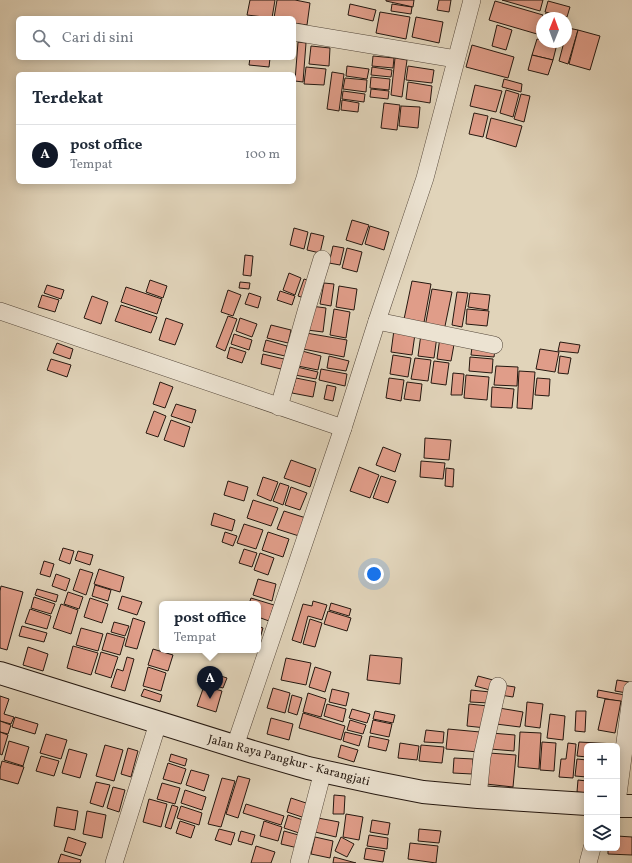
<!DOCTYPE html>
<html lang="id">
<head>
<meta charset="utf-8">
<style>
  body { margin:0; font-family:Vollkorn,serif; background:#f2f2f3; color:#1f2937 }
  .controls { position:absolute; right:12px; bottom:12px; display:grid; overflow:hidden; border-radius:6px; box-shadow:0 2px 10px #0003 }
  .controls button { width:36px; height:36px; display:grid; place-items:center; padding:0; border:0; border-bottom:1px solid #e0e1e3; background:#fff; color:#1f2937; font:20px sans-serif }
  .compass { position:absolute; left:536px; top:12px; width:36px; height:36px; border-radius:50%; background:#fff; box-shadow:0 2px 10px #0003; rotate:1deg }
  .you { position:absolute; left:374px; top:574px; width:14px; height:14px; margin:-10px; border:3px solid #fff; border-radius:50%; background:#1a73e8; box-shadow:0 0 0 6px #1a73e833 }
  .badge { display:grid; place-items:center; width:26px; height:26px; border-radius:50%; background:#111827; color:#fff; font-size:13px; font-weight:700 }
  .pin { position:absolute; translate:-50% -33px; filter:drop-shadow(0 1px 2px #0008) }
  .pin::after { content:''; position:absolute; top:21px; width:14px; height:12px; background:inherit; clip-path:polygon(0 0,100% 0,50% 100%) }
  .popup { position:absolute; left:159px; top:601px; width:102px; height:52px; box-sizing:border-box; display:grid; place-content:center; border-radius:6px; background:#fff; filter:drop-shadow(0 1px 3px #0005); font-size:13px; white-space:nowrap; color:#747a83 }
  .popup b { font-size:15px; color:#1f2937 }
  .popup::after { content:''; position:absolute; left:50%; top:100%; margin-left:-8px; border:8px solid transparent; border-top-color:#fff }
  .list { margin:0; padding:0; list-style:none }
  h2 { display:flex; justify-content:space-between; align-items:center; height:52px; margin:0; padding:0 16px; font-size:17px }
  h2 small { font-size:13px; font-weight:400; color:#747a83 }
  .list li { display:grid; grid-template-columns:26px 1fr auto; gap:12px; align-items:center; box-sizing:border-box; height:60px; padding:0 16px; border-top:1px solid #e0e1e3 }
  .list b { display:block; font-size:15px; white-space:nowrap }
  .list p { margin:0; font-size:13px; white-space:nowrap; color:#747a83 }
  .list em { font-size:13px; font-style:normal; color:#747a83 }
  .icon { flex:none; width:22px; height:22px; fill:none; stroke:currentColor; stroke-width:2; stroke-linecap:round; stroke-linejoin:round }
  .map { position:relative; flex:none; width:632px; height:863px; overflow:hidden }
  .search { position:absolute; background:#fff; box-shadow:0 2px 10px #0003; left:16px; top:16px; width:280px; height:44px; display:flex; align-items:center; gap:10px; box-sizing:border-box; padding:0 14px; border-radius:6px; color:#747a83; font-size:15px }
  .panel { position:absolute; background:#fff; box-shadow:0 2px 10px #0003; left:16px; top:72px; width:280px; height:112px; border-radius:6px }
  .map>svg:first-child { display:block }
  .building { fill:#e09d89; stroke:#251810 }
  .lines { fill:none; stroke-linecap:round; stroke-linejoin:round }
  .minor-casing { stroke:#54473a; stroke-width:18 }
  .secondary-casing { stroke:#251810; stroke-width:24 }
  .minor { stroke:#ece3d2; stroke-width:17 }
  .secondary { stroke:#ece3d2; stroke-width:22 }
  .labels { text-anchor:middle; stroke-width:3; stroke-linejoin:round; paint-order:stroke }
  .street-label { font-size:12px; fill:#251810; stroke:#ece3d2 }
</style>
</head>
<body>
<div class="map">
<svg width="632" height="863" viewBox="0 0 632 863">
  <rect width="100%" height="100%" fill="#e1d4ba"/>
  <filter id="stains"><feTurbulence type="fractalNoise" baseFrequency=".005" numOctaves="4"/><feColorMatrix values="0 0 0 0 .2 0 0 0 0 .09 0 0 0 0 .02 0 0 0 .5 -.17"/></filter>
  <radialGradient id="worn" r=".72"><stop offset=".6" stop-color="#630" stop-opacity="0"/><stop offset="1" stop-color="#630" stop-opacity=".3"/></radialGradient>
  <g class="building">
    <polygon points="250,0 275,0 272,18 247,15"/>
    <polygon points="277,0 295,0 310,3 307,25 294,23 294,18 274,18"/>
    <polygon points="386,0 414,0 413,7 386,1"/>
    <polygon points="439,0 451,0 449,12 437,10"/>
    <polygon points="502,0 543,0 540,11"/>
    <polygon points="495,1 543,15 537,34 489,20"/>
    <polygon points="548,1 570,7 567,17 545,12"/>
    <polygon points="350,4 376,10 373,21 348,15"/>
    <polygon points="392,4 412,7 411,14 391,11"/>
    <polygon points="380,12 410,17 406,39 376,33"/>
    <polygon points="546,13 565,18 544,18"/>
    <polygon points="416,17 443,22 439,43 412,37"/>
    <polygon points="497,25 512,30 506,50 492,46"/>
    <polygon points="568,28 578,30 568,64 559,61 564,42 566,42 566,36"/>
    <polygon points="578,30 600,36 590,70 569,64"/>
    <polygon points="537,39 542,40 542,42 549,42 557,44 553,60 532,55"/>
    <polygon points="298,42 306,43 303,82 295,81"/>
    <polygon points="472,45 514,57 508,78 466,67"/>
    <polygon points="311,46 330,48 329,66 309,64"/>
    <polygon points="532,55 553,60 548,75 528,70"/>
    <polygon points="373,56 394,58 393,68 372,66"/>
    <polygon points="250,58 270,58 269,67 249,65"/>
    <polygon points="395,58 407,60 402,97 391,95"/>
    <polygon points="347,66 369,69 367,79 346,76"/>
    <polygon points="408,66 434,70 432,83 406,80"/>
    <polygon points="306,67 326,69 324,85 304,84"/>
    <polygon points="372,67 392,70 391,77 371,75"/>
    <polygon points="332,72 344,74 339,111 327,109"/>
    <polygon points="371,77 390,79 389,90 370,88"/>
    <polygon points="345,78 367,80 366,92 343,89"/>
    <polygon points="504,79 522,84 521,92 502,87"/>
    <polygon points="408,82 432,86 430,103 406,99"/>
    <polygon points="475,85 502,91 496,112 470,106"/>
    <polygon points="371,89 389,91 388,99 370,97"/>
    <polygon points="506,90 519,94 513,117 500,113"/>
    <polygon points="343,91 365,94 364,102 342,99"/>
    <polygon points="521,94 530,96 524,122 514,119"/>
    <polygon points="342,100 359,103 358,112 341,110"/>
    <polygon points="384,103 400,105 397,130 381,128"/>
    <polygon points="401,106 420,107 418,128 399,126"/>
    <polygon points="474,113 488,116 483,137 469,134"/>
    <polygon points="491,118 522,126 516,147 486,138"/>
    <polygon points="352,220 369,225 362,245 346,240"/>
    <polygon points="370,226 389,232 384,250 365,244"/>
    <polygon points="294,228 308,232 304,249 290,245"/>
    <polygon points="311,233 324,236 320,253 307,250"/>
    <polygon points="333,246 344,248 340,265 329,263"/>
    <polygon points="347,248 362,252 357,272 342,268"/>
    <polygon points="245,255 253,256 251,276 243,275"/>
    <polygon points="289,273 301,278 295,295 283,290"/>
    <polygon points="304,279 313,282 307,299 298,296"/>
    <polygon points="150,280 167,286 163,298 146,292"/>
    <polygon points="412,281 431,284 423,328 403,324"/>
    <polygon points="240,282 250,283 249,289 239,288"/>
    <polygon points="324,283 334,284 331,306 320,304"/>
    <polygon points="47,285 64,290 61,299 44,293"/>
    <polygon points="339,286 357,289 354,310 336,307"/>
    <polygon points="126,287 162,299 157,314 121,302"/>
    <polygon points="432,289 452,292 444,331 425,327"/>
    <polygon points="228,290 241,295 233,316 221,312"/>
    <polygon points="280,291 295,296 292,305 277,300"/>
    <polygon points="457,292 468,293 462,327 452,325"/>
    <polygon points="249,293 261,297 258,308 245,304"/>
    <polygon points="470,293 490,295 488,310 468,307"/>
    <polygon points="42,295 59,300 55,312 38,307"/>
    <polygon points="92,296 108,302 101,324 84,318"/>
    <polygon points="121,305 157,317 151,333 115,321"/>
    <polygon points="311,306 326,308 323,332 307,330"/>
    <polygon points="334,309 350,312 346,338 330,335"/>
    <polygon points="467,309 489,311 487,326 466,324"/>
    <polygon points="228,316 237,319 225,351 216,347"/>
    <polygon points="166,318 183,324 175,345 159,340"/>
    <polygon points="240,318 257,324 252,337 236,331"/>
    <polygon points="271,325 291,330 288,343 267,338"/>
    <polygon points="394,330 415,334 412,355 391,352"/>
    <polygon points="306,333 347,340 344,357 303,349"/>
    <polygon points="234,334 252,340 249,350 231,344"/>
    <polygon points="421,334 437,336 434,358 418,356"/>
    <polygon points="440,337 455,339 451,361 437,359"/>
    <polygon points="266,340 287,346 285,356 263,351"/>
    <polygon points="560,342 580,345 578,353 558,351"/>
    <polygon points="57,343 73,349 70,359 53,353"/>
    <polygon points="230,347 246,352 242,363 227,358"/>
    <polygon points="472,347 495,349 494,357 471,355"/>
    <polygon points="540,349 559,352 555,372 536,369"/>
    <polygon points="302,351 321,356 318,370 298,366"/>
    <polygon points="263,354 284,359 281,369 261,364"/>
    <polygon points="393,355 411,358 408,377 390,374"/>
    <polygon points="329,356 349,361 346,371 327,368"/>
    <polygon points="560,356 571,358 568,374 558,373"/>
    <polygon points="470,357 493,359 492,373 469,371"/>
    <polygon points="415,358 431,360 428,381 411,379"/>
    <polygon points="51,359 71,365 67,377 47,370"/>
    <polygon points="434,361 449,363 446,385 431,383"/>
    <polygon points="496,366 518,367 517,386 494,385"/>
    <polygon points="297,367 318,372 316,379 295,375"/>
    <polygon points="321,369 347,374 345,386 319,380"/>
    <polygon points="519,371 535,372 532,409 517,408"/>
    <polygon points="453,373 464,374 462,395 451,395"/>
    <polygon points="466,375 489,377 487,400 464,398"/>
    <polygon points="296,378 316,382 313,397 292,393"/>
    <polygon points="389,378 404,380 401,401 386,398"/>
    <polygon points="537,378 550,379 549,396 535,395"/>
    <polygon points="160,382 173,387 165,408 153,404"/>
    <polygon points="407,382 422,384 420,401 404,399"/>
    <polygon points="327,385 336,387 333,401 324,399"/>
    <polygon points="492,387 514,389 512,408 491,407"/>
    <polygon points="176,404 196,410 192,423 171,416"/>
    <polygon points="154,411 166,416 158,437 146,433"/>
    <polygon points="171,420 190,427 184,447 164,440"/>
    <polygon points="425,438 451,440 449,460 424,458"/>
    <polygon points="383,447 401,454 395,472 376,465"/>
    <polygon points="291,460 316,469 310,487 284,478"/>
    <polygon points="421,461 445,463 443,479 420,477"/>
    <polygon points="359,467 379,475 370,498 350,491"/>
    <polygon points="446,468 454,469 453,487 445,486"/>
    <polygon points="381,476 396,481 388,503 373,498"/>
    <polygon points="263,477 278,482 271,501 257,495"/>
    <polygon points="228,481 248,487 244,501 224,495"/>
    <polygon points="280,483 289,486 283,505 273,501"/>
    <polygon points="291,487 307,493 300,510 285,505"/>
    <polygon points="253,500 278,508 271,526 247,518"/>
    <polygon points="284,511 306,518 299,536 277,529"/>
    <polygon points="214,513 235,520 232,531 211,525"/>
    <polygon points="244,524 263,530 256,549 237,543"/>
    <polygon points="225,532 237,536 233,546 222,542"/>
    <polygon points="268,532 289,539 283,557 262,550"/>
    <polygon points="63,548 74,551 70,564 59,560"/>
    <polygon points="244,549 257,553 252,567 239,563"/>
    <polygon points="78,551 93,555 90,565 75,560"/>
    <polygon points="260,553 274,558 268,575 254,570"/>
    <polygon points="44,561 54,564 50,577 40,574"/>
    <polygon points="80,569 93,573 86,595 73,590"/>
    <polygon points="99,569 124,577 120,592 94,584"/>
    <polygon points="56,574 70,579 66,591 52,586"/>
    <polygon points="258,579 276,584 272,601 253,595"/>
    <polygon points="95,585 111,590 108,601 92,596"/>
    <polygon points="1,586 23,592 7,650 0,648 0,591"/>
    <polygon points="37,589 58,595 56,602 35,595"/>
    <polygon points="68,592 83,597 79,609 64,604"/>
    <polygon points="122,596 142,602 137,615 118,609"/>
    <polygon points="34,597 55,604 51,614 31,608"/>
    <polygon points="90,598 108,604 102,623 84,617"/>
    <polygon points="251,598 274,605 269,621 258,617 258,604 249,604"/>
    <polygon points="313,601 327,605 322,620 308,616 301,643 292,640 303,604 312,606"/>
    <polygon points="331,603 351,609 349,616 329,610"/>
    <polygon points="61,604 78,610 71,634 53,628"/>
    <polygon points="30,609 51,616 47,629 25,623"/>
    <polygon points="328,611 351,618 347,631 324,624"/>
    <polygon points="133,618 145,622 137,649 125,646"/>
    <polygon points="310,619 322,623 315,647 303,644"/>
    <polygon points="114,622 129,626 125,636 111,632"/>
    <polygon points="22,626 47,633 44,642 19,636"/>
    <polygon points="258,626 263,628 258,645"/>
    <polygon points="81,628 103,634 98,651 76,645"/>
    <polygon points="107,633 125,638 120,655 102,650"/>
    <polygon points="73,646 98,653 91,675 67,668"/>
    <polygon points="28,647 48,654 43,671 23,665"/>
    <polygon points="153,649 173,655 168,671 148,665"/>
    <polygon points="101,652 118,657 111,678 95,673"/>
    <polygon points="370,655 402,658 400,684 367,680"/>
    <polygon points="127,657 134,659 125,691 111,687 117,669 123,671"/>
    <polygon points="286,658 311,663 306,685 281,680"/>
    <polygon points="148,667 166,673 161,691 143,686"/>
    <polygon points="315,667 331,672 325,692 309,687"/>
    <polygon points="208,672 227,678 223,688 205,683"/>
    <polygon points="478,676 493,680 490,690 475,686"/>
    <polygon points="617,680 629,682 627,693 615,691"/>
    <polygon points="502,685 515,687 513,697 500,695"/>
    <polygon points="204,686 222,691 216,712 197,706"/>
    <polygon points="273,688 290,693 285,713 267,708"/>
    <polygon points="144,689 162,695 160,702 141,696"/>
    <polygon points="332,689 349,693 346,706 329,702"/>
    <polygon points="471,690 490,692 489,703 470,702"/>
    <polygon points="598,690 625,695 623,702 597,697"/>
    <polygon points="308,693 326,699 321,717 303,712"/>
    <polygon points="292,695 302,698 297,715 288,712"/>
    <polygon points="0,696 9,699 4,714 14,717 11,724 0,721"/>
    <polygon points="605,699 621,701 615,733 598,730"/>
    <polygon points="527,702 543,704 540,728 525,726"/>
    <polygon points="327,704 346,709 343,722 324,716"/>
    <polygon points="469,704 488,706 486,728 467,726"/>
    <polygon points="499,708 523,712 520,727 496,724"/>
    <polygon points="352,709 370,714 367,723 349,718"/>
    <polygon points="375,711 395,715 393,723 373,719"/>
    <polygon points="576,711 586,711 585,732 575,731"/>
    <polygon points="303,713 345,726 341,740 299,728"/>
    <polygon points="550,714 565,716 563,740 547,738"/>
    <polygon points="15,717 38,724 35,734 12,727"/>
    <polygon points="271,718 293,724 289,740 267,734"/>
    <polygon points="350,720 366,725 363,734 347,730"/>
    <polygon points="373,720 392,724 389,737 370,733"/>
    <polygon points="0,721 11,725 8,734 0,732"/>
    <polygon points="448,729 480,732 478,752 446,749"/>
    <polygon points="426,730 444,732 443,743 424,742"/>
    <polygon points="0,732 8,735 2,755 0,754"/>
    <polygon points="345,732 362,736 359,746 343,741"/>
    <polygon points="520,732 541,733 539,769 518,767"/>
    <polygon points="491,733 515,735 514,751 490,749"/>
    <polygon points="46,734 67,740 61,759 40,753"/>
    <polygon points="370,736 389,740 386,751 368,747"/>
    <polygon points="9,741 29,747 23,766 4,760"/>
    <polygon points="542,742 556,743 554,771 540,770"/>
    <polygon points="579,742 616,744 615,746 587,746 587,757 577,756"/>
    <polygon points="400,743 419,746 417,760 398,758"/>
    <polygon points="568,743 576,744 573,778 559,777 561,759 566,759"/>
    <polygon points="105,745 123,750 114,781 96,776"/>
    <polygon points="341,745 358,750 354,762 338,757"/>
    <polygon points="421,745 444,747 442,763 419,761"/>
    <polygon points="128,748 138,751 131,777 121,774"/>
    <polygon points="69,749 87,754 80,778 62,773"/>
    <polygon points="489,753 516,755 513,787 486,784"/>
    <polygon points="171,754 187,759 185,766 169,761"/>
    <polygon points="41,756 59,761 54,776 36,771"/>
    <polygon points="454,758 473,759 472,774 453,773"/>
    <polygon points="577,759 587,760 587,777 575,776"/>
    <polygon points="2,761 24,767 18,784 0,779 0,769"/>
    <polygon points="168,763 186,769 181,784 163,779"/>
    <polygon points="191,770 209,775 204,791 186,785"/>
    <polygon points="238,776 250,779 238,818 226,814"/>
    <polygon points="222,778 235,781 221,827 208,824"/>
    <polygon points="578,780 587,781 587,793 577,792"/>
    <polygon points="96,782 110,785 103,807 90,803"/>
    <polygon points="162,783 180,788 175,804 157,799"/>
    <polygon points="113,787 125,790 119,812 107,808"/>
    <polygon points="185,790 206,797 202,810 181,803"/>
    <polygon points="334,795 345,796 344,814 333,814"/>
    <polygon points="291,798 309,804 305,818 287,812"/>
    <polygon points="149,799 167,804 161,827 143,822"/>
    <polygon points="246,804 284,816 281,825 243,813"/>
    <polygon points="172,805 178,807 171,829 165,827"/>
    <polygon points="181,806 202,813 199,825 177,818"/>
    <polygon points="57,807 78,811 75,830 54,826"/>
    <polygon points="87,811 106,815 102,838 83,834"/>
    <polygon points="346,814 363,817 359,840 343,837"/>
    <polygon points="288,815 306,821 302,834 284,828"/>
    <polygon points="318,818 339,822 336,837 315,832"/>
    <polygon points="372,820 390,823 388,835 370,832"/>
    <polygon points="180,821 195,826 191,838 176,833"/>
    <polygon points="264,821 282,827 278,841 260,836"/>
    <polygon points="219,829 235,833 231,845 215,840"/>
    <polygon points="419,829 441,831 439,843 418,841"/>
    <polygon points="241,831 255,835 252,845 238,841"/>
    <polygon points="284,831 302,836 298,848 281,844"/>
    <polygon points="369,835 388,838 387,849 367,846"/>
    <polygon points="617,836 632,837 632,855 608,854 608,848 617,848"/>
    <polygon points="68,837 86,843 81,856 64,851"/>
    <polygon points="315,837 333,841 330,858 311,854"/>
    <polygon points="341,837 354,844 347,857 335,851"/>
    <polygon points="410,843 438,846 436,863 408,859"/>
    <polygon points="256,846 275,852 271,863 251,863"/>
    <polygon points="366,848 385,851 383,862 364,859"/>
    <polygon points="61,854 81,860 80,863 58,863"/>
    <polygon points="334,857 356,863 333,863"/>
  </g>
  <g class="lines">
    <defs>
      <g id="minor">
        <polyline points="294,32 456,59"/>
        <polyline points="0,311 343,428"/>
        <polyline points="377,321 494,345"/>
        <polyline points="279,407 307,308 322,259"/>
        <polyline points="235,746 343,428 377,321 425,178 472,0"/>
        <polyline points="478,797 482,757 498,686"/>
        <polyline points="617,802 632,690"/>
        <polyline points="114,863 158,723"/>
        <polyline points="299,863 323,771"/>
        <polyline points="588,863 592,848"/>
      </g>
      <g id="secondary">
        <polyline points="0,673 253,752 308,768 377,783 423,792 478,797 587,804"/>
        <polyline points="617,806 632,806"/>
      </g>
    </defs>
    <use href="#minor" class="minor-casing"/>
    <use href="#secondary" class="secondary-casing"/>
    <use href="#minor" class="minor"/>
    <use href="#secondary" class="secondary"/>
  </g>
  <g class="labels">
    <g class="street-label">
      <text transform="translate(289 760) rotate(15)" y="4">Jalan Raya Pangkur - Karangjati</text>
    </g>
  </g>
  <rect width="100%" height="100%" filter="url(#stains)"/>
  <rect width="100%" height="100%" fill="url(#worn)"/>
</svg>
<div class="controls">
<button>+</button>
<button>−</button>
<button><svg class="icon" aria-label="layers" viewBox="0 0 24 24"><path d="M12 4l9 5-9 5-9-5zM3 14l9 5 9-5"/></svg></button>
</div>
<svg class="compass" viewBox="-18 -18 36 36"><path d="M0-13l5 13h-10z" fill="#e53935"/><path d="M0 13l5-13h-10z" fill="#747a83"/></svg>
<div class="you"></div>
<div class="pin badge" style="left:210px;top:699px">A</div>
<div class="popup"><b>post office</b>Tempat</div>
<div class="search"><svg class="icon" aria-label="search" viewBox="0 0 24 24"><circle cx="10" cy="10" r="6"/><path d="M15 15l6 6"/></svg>Cari di sini</div>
<section class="panel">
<h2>Terdekat<small></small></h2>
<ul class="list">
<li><span class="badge">A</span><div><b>post office</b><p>Tempat</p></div><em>100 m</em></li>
</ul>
</section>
</div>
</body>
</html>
